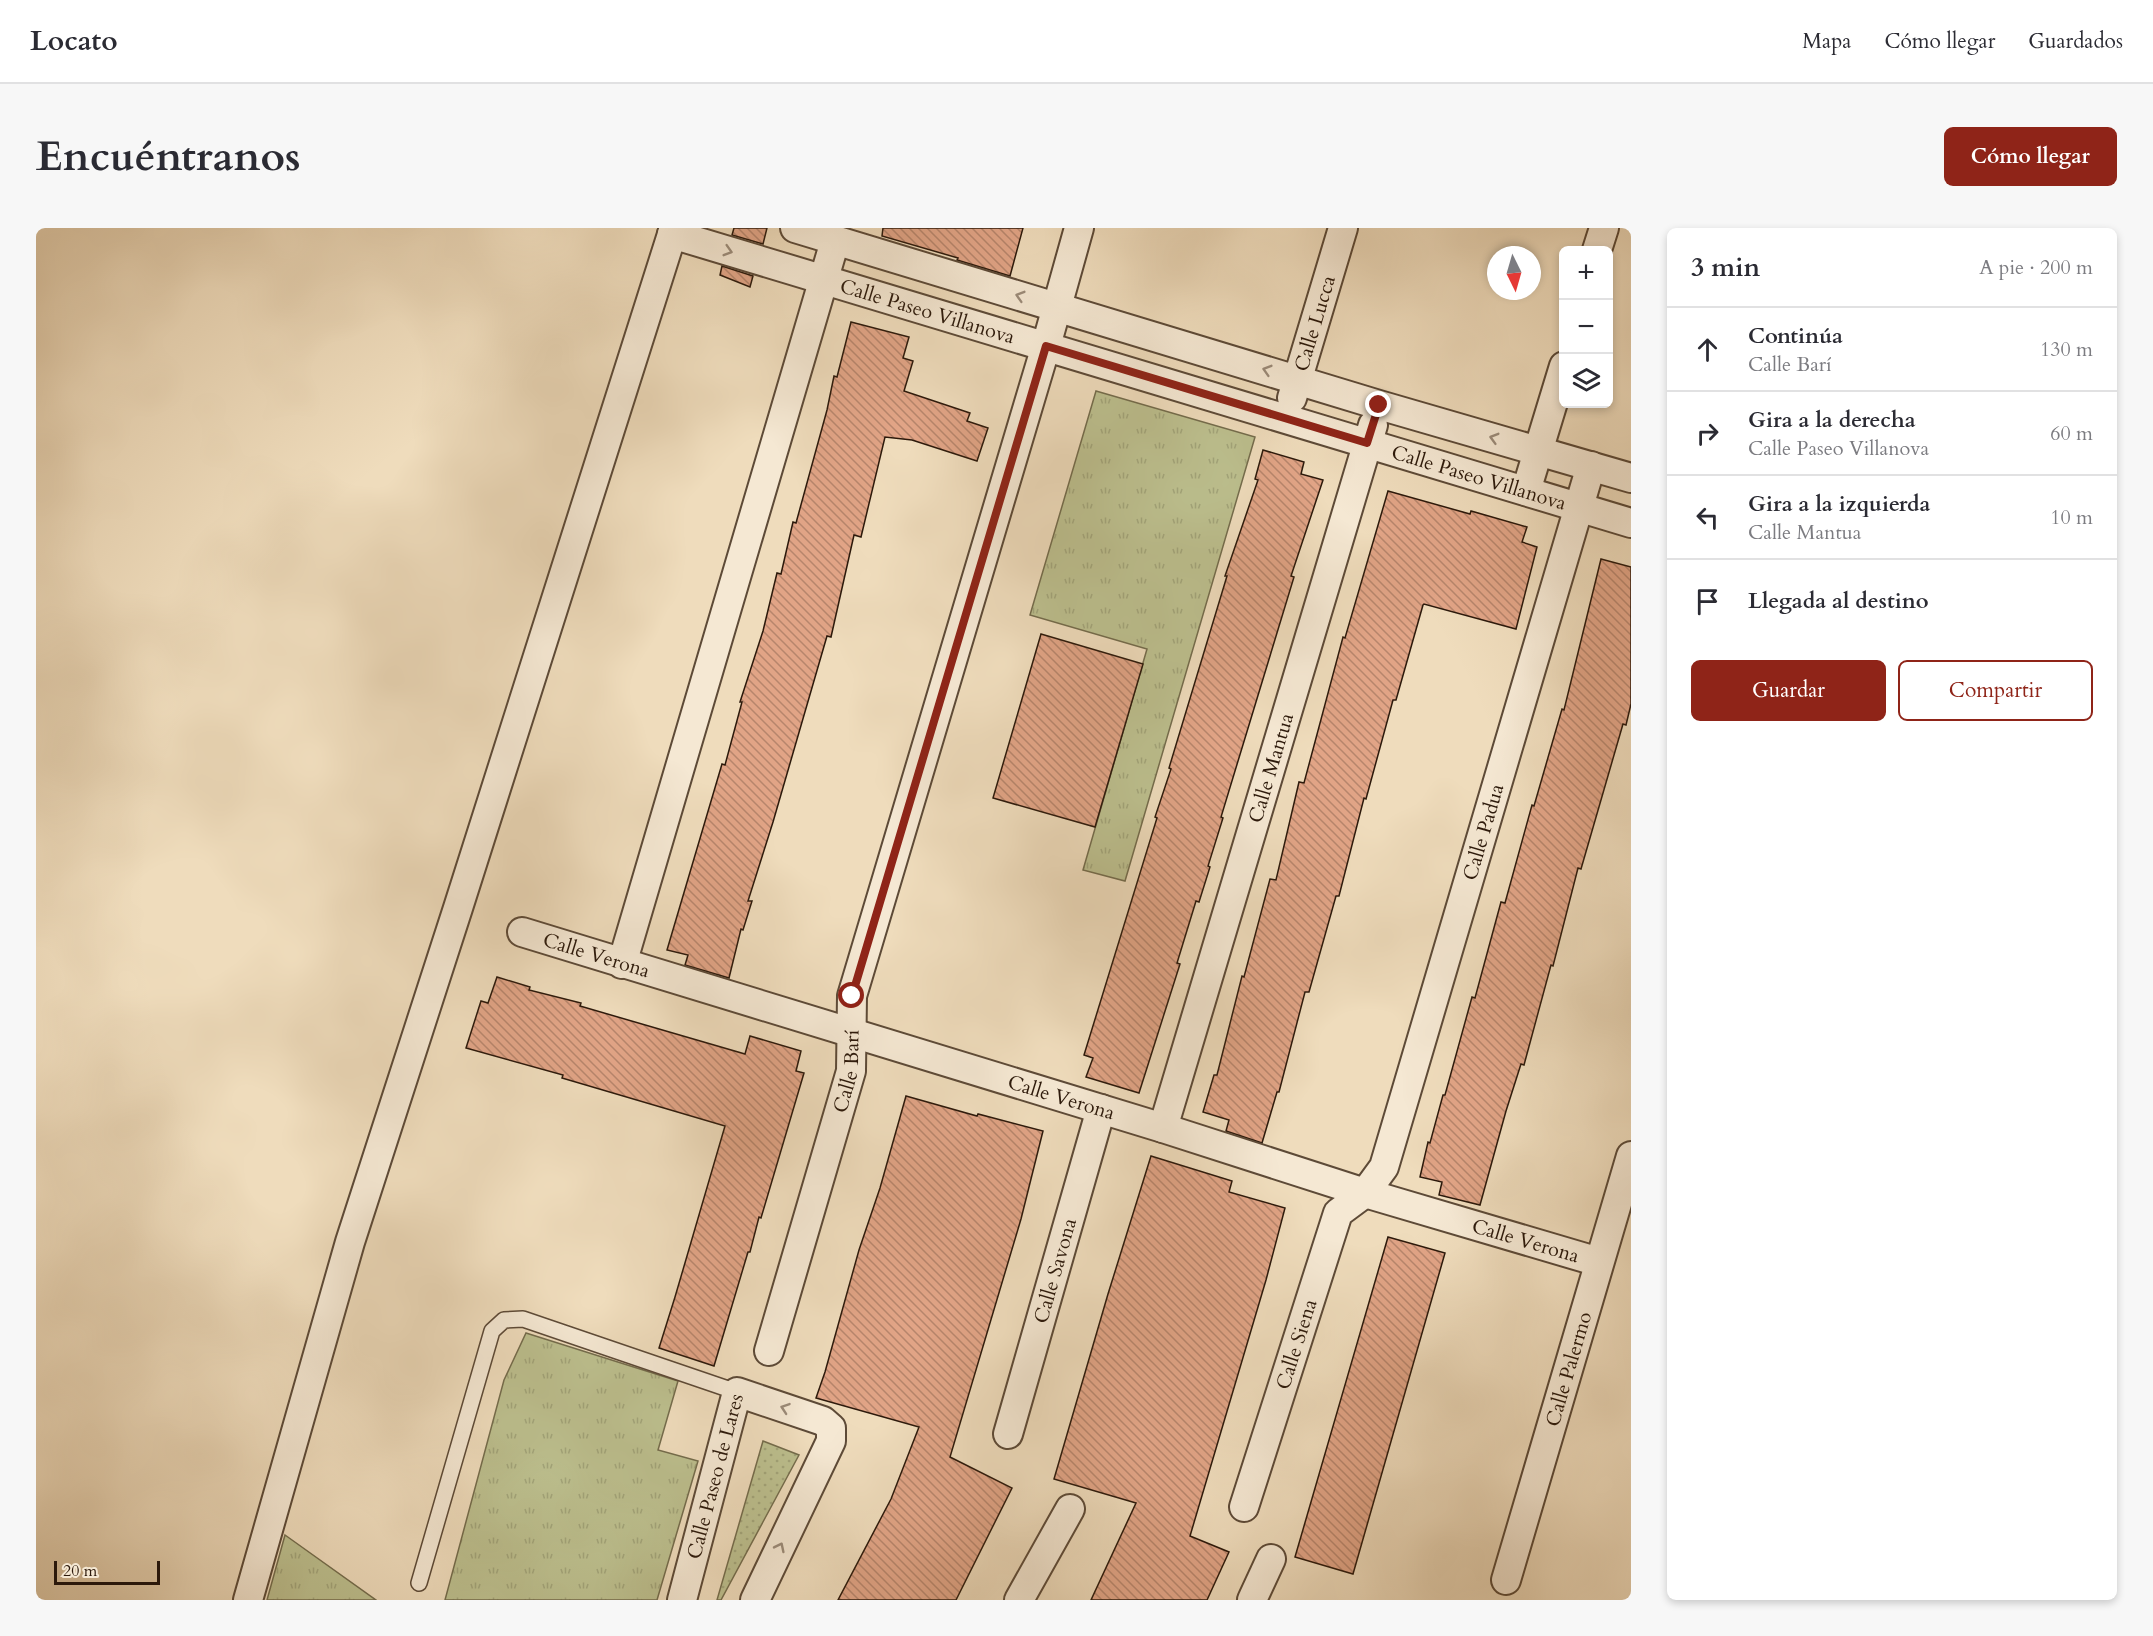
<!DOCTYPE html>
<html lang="es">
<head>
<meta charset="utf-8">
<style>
  body { margin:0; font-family:Cardo,serif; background:#f7f7f7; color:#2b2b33 }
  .controls { position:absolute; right:18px; top:18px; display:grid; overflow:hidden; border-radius:9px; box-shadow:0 3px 9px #0003 }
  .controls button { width:54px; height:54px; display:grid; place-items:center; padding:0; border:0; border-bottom:2px solid #e1e1e2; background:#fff; color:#2b2b33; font:30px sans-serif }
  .compass { position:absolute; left:1451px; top:18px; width:54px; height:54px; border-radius:50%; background:#fff; box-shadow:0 3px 9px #0003; rotate:175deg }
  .scale { position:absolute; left:18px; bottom:15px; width:106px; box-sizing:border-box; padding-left:6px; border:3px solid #2c190b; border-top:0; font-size:16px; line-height:21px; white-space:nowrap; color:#2c190b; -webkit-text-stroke:4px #f5e8d3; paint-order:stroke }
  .stop { position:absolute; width:18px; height:18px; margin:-14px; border:4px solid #8f2418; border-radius:50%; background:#fff }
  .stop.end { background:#8f2418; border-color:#fff; box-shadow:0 2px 6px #0008 }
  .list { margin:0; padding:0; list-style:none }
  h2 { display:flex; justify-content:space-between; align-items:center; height:78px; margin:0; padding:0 24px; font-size:26px }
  h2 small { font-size:20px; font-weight:400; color:#7c7c81 }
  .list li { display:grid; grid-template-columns:39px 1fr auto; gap:18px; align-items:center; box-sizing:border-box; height:84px; padding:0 24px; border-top:2px solid #e1e1e2 }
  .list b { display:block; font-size:22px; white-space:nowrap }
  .list p { margin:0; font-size:20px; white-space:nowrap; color:#7c7c81 }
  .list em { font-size:20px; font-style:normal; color:#7c7c81 }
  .actions { display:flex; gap:12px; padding:18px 24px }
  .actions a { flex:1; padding:14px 0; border:2px solid #8f2418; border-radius:9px; text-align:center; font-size:21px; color:#8f2418 }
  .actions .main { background:#8f2418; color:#fff }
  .icon { flex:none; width:33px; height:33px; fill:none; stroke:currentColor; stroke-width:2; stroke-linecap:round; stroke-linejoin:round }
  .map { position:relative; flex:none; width:1595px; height:1372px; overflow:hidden; border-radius:9px }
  header { display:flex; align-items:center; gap:36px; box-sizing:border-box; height:84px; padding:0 30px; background:#fff; border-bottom:2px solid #e1e1e2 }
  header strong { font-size:28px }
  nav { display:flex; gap:33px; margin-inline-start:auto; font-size:21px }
  .intro { display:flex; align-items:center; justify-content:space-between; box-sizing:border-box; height:144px; padding:0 36px }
  h1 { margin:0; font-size:42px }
  .button { padding:15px 27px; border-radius:9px; background:#8f2418; color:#fff; font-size:21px; font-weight:700 }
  main { display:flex; gap:36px; padding:0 36px }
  aside { flex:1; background:#fff; border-radius:9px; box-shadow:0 3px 9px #0003 }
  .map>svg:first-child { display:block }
  .park { fill:url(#park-tufts); stroke:#746c4c; stroke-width:1.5 }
  .garden { fill:url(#garden-dots); stroke:#746c4c; stroke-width:1.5 }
  .building { fill:url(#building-back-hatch); stroke:#2c190b; stroke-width:1.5 }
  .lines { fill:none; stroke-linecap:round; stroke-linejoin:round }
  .lane-casing { stroke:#5d4a37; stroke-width:18 }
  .street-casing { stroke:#5d4a37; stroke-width:32 }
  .lane { stroke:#f5e8d3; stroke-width:15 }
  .street { stroke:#f5e8d3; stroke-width:28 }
  .oneway { stroke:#9b8b79 }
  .route { stroke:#8f2418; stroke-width:8 }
  .labels { text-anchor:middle; stroke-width:4.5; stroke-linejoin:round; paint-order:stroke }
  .street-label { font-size:20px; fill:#2c190b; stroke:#f5e8d3 }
</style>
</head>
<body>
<header>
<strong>Locato</strong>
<nav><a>Mapa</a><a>Cómo llegar</a><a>Guardados</a></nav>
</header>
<div class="intro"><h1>Encuéntranos</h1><a class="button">Cómo llegar</a></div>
<main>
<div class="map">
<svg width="1595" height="1372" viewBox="0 0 1595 1372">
  <defs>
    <pattern id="park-tufts" width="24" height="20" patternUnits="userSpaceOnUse" patternTransform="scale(1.5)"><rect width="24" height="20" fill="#bcbf8e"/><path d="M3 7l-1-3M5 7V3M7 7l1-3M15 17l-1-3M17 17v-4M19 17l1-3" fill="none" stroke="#a2a479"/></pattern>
    <pattern id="garden-dots" width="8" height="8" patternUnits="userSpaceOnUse" patternTransform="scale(1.5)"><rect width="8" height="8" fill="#bcbf8e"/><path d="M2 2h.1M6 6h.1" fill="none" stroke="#a2a479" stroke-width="1.8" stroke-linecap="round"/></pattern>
    <pattern id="building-back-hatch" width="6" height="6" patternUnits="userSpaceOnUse" patternTransform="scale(1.5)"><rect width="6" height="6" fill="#e1a486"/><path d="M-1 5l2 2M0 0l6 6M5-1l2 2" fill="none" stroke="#b7856c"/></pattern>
  </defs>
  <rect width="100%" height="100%" fill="#efdcbc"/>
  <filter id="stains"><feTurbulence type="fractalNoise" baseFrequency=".00333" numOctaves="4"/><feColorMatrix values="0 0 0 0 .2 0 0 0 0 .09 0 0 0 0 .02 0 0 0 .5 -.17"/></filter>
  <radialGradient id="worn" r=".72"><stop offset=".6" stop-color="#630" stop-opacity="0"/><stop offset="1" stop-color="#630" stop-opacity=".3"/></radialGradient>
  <g class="park">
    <polygon points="1060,163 1219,209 1089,653 1047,642 1111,421 994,387"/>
    <polygon points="490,1105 642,1153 622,1222 662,1233 621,1372 409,1372 468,1152"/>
    <polygon points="249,1307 340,1372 231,1372"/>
  </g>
  <polygon class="garden" points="727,1213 763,1227 685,1372 681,1372"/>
  <g class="building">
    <polygon points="698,0 731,0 727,16 696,7"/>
    <polygon points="847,0 987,0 974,48 921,32 922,30 846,8"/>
    <polygon points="686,38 717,48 714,59 684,47"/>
    <polygon points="815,94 873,109 867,130 877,133 868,163 934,185 931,193 952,200 941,233 876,212 849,209 825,309 818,307 795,409 791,408 737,594 712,673 716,673 707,702 705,701 693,750 649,737 652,727 631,722 686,536 689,537 706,474 704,474 727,403 741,345 745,346 757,294 760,295 791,182 798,148 801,149"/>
    <polygon points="1227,222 1268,234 1265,246 1287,252 1255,348 1258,349 1185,589 1187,590 1172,638 1174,639 1163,674 1160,673 1141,735 1144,736 1103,865 1050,849 1057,830 1048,827 1121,590 1119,589 1135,541 1133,540 1191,348 1189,348 1222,252 1219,251"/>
    <polygon points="1352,263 1434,286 1435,283 1491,299 1486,314 1501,319 1480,401 1388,376 1387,377 1360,472 1357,472 1330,571 1328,570 1303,668 1300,668 1273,764 1269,764 1243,864 1241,864 1226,915 1190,903 1193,892 1167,884 1178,847 1181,847 1206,748 1208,749 1234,651 1240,652 1263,554 1268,555 1307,409 1309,410"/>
    <polygon points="1565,331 1595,339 1595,476 1590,497 1587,496 1545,641 1542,640 1517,738 1515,737 1488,837 1485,836 1470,883 1444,977 1403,967 1406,954 1384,949 1392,914 1394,915 1407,867 1409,867 1436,769 1439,770 1465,674 1469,675 1496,577 1498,578 1526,481 1528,482"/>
    <polygon points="1005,406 1107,436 1059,599 957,570"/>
    <polygon points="461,749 494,759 493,762 545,775 544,778 709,826 714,808 765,823 760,843 768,845 725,990 723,989 714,1024 712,1024 678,1138 623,1120 639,1069 689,898 526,850 527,847 430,820 445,773 452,775"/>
    <polygon points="870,868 941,888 942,886 1007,903 985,991 914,1229 976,1260 920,1372 802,1372 855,1271 883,1199 780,1170 789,1144 823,1022 844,960"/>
    <polygon points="1115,928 1196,953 1193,964 1249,980 1230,1052 1154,1308 1193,1324 1171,1372 1055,1372 1100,1275 1018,1251 1072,1066"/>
    <polygon points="1352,1009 1409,1025 1317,1346 1259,1329"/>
  </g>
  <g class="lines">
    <defs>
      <polyline id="lane" points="383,1355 456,1103 468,1092 487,1091 701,1164"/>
      <g id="street">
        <polyline points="759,0 1343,177 1595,250"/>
        <path id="s1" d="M 636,6 L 1595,295"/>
        <polyline points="1561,22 1568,0"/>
        <path id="s2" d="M 1256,170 L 1307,0"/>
        <polyline points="1490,263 1528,138"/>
        <path id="s3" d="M 486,704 L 1127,900 L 1329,965 L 1563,1034"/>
        <polyline points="586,736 799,13"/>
        <path id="s4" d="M 1127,900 L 1337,197"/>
        <path id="s5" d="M 733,1123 L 815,843 L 816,768 L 1010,118 L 1043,0"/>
        <path id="s6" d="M 972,1206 L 1065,881"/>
        <path id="s7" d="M 1208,1279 L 1302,985 L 1329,965 L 1348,939 L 1555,238"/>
        <path id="s8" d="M 1470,1352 L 1595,928"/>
        <polyline points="212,1372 314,1014 422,680 638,0"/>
        <path id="s9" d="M 646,1372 L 701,1164 L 787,1193 L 795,1200 L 795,1213 L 719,1372"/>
        <polyline points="983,1372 1034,1281"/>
        <polyline points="1216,1372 1235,1331"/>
      </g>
    </defs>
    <use href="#lane" class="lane-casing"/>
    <use href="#street" class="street-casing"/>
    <use href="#lane" class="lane"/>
    <use href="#street" class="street"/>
  </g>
  <defs><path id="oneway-chevron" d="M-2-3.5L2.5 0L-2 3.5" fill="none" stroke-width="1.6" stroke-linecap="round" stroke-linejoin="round" transform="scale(1.5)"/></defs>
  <g class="oneway">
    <use href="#oneway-chevron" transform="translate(692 23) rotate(17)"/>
    <use href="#oneway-chevron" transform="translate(984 68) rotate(-163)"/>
    <use href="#oneway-chevron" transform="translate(1231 142) rotate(-163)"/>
    <use href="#oneway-chevron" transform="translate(1458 210) rotate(-164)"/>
    <use href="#oneway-chevron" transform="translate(749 1180) rotate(-161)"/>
    <use href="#oneway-chevron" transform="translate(744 1319) rotate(-64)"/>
  </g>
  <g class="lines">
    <polyline class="route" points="816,768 1010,118 1331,215 1343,177"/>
  </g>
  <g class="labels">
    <g class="street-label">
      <text dy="7" stroke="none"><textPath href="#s1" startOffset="267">Calle Paseo Villanova</textPath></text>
      <text dy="7" stroke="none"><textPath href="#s2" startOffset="78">Calle Lucca</textPath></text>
      <text dy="7" stroke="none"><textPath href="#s1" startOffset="843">Calle Paseo Villanova</textPath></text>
      <text dy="7" stroke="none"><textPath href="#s4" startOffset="376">Calle Mantua</textPath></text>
      <text dy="7" stroke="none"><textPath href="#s7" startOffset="724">Calle Padua</textPath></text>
      <text dy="7" stroke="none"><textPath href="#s3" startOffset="78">Calle Verona</textPath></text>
      <text dy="7" stroke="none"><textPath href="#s5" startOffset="291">Calle Barí</textPath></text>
      <text dy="7" stroke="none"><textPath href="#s3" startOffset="564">Calle Verona</textPath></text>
      <text dy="7" stroke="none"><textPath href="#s3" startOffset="1050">Calle Verona</textPath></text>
      <text dy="7" stroke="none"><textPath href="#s6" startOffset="170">Calle Savona</textPath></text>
      <text dy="7" stroke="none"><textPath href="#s7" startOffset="171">Calle Siena</textPath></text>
      <text dy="7" stroke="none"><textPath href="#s8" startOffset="220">Calle Palermo</textPath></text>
      <text dy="7" stroke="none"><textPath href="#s9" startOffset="128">Calle Paseo de Lares</textPath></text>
    </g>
  </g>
  <rect width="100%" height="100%" filter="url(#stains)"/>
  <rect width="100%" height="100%" fill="url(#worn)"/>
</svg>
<div class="controls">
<button>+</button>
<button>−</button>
<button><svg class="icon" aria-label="layers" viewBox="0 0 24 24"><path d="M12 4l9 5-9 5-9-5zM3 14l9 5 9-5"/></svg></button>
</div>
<svg class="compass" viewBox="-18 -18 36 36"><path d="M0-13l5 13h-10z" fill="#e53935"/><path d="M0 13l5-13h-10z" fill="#7c7c81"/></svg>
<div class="scale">20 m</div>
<div class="stop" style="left:816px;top:768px"></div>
<div class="stop end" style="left:1343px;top:177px"></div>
</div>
<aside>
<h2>3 min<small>A pie · 200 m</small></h2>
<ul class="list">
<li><svg class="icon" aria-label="ahead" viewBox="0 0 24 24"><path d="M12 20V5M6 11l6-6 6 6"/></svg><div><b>Continúa</b><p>Calle Barí</p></div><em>130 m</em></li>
<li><svg class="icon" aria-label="right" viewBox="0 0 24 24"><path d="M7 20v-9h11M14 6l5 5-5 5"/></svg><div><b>Gira a la derecha</b><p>Calle Paseo Villanova</p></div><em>60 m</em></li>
<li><svg class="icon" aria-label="left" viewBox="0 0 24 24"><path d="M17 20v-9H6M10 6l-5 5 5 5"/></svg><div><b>Gira a la izquierda</b><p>Calle Mantua</p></div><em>10 m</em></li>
<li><svg class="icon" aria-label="arrive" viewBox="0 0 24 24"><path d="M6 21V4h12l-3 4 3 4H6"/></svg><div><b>Llegada al destino</b></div></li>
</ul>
<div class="actions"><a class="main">Guardar</a><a>Compartir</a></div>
</aside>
</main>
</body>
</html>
